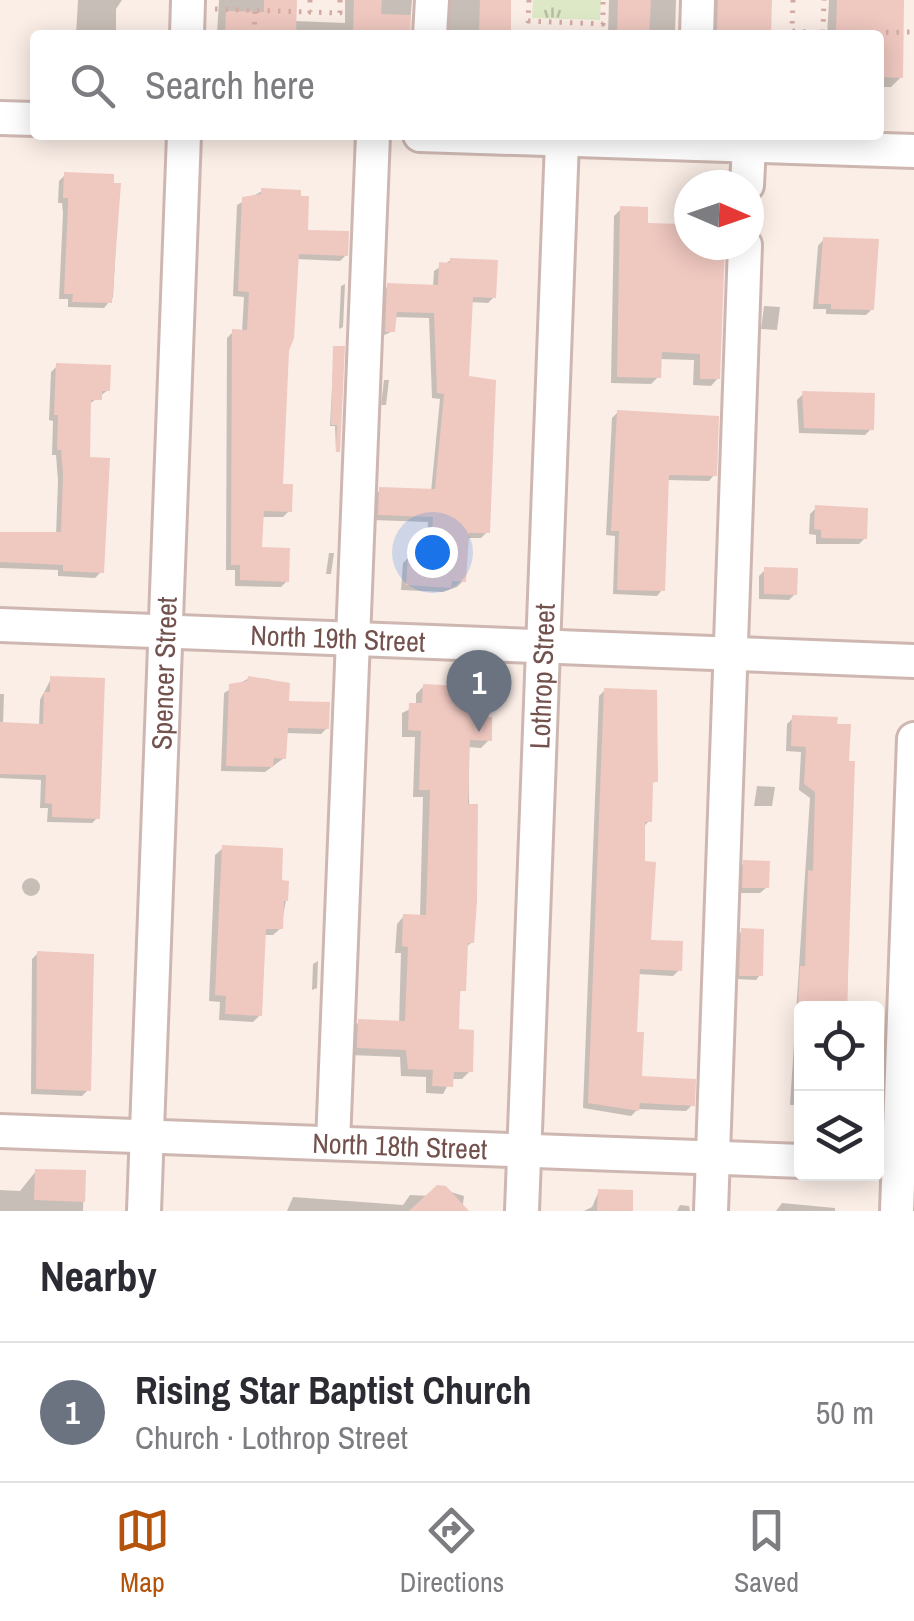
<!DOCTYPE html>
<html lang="en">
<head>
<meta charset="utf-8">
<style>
  body { margin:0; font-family:"Archivo Narrow",sans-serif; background:#f7f7f7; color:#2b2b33 }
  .controls { position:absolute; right:30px; bottom:30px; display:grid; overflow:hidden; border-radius:10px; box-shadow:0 5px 25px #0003 }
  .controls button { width:90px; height:90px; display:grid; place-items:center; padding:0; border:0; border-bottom:2px solid #e1e1e2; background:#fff; color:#2b2b33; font:50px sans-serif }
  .compass { position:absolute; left:674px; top:170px; width:90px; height:90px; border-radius:50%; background:#fff; box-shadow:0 5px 25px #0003; rotate:92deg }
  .you { position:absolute; left:432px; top:552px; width:35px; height:35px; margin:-25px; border:8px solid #fff; border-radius:50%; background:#1a73e8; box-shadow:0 0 0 15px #1a73e833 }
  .badge { display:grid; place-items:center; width:65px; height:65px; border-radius:50%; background:#b45309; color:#fff; font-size:32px; font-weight:700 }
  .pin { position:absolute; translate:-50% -82px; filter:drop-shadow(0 2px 5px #0008) }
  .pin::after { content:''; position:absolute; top:52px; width:35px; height:30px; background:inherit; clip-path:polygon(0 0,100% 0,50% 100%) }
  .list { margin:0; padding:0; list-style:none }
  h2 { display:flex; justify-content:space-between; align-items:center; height:130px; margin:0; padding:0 40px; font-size:42px }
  h2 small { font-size:32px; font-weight:400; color:#7c7c81 }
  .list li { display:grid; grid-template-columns:65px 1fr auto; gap:30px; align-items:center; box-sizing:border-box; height:140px; padding:0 40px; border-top:2px solid #e1e1e2 }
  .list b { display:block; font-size:38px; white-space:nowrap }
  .list p { margin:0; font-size:32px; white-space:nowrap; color:#7c7c81 }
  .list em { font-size:32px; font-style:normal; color:#7c7c81 }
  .icon { flex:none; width:55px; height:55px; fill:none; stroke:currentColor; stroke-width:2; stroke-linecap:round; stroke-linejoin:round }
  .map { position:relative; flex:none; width:914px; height:1211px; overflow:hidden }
  .search { position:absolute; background:#fff; box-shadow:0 5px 25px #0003; left:30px; right:30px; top:30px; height:110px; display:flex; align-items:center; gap:25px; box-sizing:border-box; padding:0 35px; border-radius:10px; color:#7c7c81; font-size:38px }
  .sheet { height:270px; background:#fff }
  nav { display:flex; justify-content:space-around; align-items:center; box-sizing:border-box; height:140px; border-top:2px solid #e1e1e2; background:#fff; font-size:28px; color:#7c7c81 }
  nav a { display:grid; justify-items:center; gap:5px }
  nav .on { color:#b45309 }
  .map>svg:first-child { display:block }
  .grass { fill:url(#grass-tufts) }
  .shadow { fill:#0003 }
  .building { fill:#efc8c0 }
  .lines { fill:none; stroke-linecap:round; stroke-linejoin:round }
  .minor-casing { stroke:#ceb7b1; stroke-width:38 }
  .path { stroke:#d4aba3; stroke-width:5; stroke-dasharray:2.5 8; stroke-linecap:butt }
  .minor { stroke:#fff; stroke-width:32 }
  .labels { text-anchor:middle; stroke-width:9; stroke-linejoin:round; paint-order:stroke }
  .street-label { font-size:28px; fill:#73514d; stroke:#fef3ed }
</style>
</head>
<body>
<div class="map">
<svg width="914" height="1211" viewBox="0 0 914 1211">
  <defs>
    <pattern id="grass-tufts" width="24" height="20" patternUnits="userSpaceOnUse" patternTransform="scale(2.5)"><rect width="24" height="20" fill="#dce8c6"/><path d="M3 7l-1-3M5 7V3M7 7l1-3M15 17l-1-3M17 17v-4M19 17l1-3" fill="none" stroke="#b7bea3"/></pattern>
  </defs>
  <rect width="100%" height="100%" fill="#fbeee7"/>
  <polygon class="grass" points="533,0 601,0 600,20 532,18"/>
  <g class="shadow">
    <polygon points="78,0 122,0 116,9 116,35 76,35"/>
    <polygon points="219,0 294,0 294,21 345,23 345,0 412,0 409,35 217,35"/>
    <polygon points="438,0 510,0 508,35 441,35"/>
    <polygon points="609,0 676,0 675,35 608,35"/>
    <polygon points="706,0 770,0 769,35 708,35"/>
    <polygon points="829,0 902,0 901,77 891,87 879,87 879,35 827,35"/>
    <polygon points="65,175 119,186 113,297 104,308 68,307 68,299 59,299 63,213 62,203 58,203 59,181"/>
    <polygon points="262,191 306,232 346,255 340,261 296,259 286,350 280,486 289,511 283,517 261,517 260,549 287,581 281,587 235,586 235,570 226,570 227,338 233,332 242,332 244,297 233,296 237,205"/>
    <polygon points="621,209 689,245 723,245 718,378 711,386 693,385 694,360 659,359 658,377 651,384 611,383 614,216"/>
    <polygon points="824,239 872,309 866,315 826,314 826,309 813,309 818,246"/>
    <polygon points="451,260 494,297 488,303 470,302 467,378 487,532 481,538 466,538 463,581 457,587 443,592 401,590 403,563 409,557 426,558 428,522 373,520 374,496 380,490 431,492 440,399 432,398 429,318 394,317 393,331 380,337 382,292 388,286 433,287 434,271"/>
    <polygon points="345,284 343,327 339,329 341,286"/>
    <polygon points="764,306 780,307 777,330 761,329"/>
    <polygon points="334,348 342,349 336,453 335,426 330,426"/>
    <polygon points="57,366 108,390 88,405 87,459 101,572 95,578 58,576 58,570 0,568 0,535 56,535 58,481 56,455 52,455 53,421 49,420 51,372"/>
    <polygon points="384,380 389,380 386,405 381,405"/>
    <polygon points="803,394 871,429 865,435 799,433 797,400"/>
    <polygon points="618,412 714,475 709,481 666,480 662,590 657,596 613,594 615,536 606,535 612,418"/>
    <polygon points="816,508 865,538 859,544 816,544 816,535 809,534 810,514"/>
    <polygon points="329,553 334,553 331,574 326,574"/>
    <polygon points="765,570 795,594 789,600 759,599 759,576"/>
    <polygon points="249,678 269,679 287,703 327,728 321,734 285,733 284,758 265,772 221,771 224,693"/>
    <polygon points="51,679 97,818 92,823 47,822 48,808 40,808 41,780 0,778 0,694 4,694 3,725 39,726 40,700"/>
    <polygon points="424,686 482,719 489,740 481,748 468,747 472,942 465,948 456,1031 470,1071 462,1079 451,1079 443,1094 426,1093 426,1077 401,1076 400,1057 350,1055 351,1029 359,1022 399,1024 401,953 395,953 397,924 404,916 420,917 423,797 413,797 415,737 402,737 402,713 416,706 416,694"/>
    <polygon points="605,690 655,781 650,786 649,821 643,827 649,942 679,970 673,976 637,974 635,1034 640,1078 692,1105 686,1111 638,1109 631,1116 583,1108 599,696"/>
    <polygon points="793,718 852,764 847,1008 802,1008 802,1123 795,1123 795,1105 790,1105 810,798 799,790 801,752 786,751 787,724"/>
    <polygon points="757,786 775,787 772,806 754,806"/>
    <polygon points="223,848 279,882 286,900 281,928 273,935 263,935 260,1015 253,1022 219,1020 220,1002 209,1001 215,855"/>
    <polygon points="744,863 767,887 760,893 737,893 738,869"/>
    <circle cx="31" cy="887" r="9"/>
    <polygon points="742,931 760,975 756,980 736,979 738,935"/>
    <polygon points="38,953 88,1090 82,1096 31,1094 32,959"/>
    <polygon points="318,961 317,988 312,990 313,964"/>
    <polygon points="36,1171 84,1173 83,1211 0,1211 0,1190 20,1191"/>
    <polygon points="438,1188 464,1196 462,1211 287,1211 293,1197 403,1205 410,1195 429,1196"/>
    <polygon points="599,1191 630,1211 584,1211 592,1207"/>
    <polygon points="782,1203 835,1208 835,1211 776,1211"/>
    <polygon points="680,1205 689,1206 690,1211 677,1211"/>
  </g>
  <g class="building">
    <polygon points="264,0 297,0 296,35 225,35 226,11 264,12"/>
    <polygon points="354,0 382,0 381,14 411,15 410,35 353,35"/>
    <polygon points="480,0 511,0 511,35 479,35"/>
    <polygon points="618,0 651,0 649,35 617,35"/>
    <polygon points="718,0 772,0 771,35 717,35"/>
    <polygon points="837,0 904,0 903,78 879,77 880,33 836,31"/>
    <polygon points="64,172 114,174 114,183 121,183 112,303 72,302 73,294 64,294 68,205 68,198 63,198"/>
    <polygon points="261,188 301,190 301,196 309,196 308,230 349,231 348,256 299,254 294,338 289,351 283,484 293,484 292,512 264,511 262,547 290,548 289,582 240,580 240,565 231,565 232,329 247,330 249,292 238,291 242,197 261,194"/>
    <polygon points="620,206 648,207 648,223 682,224 682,242 689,245 725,245 720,379 700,379 700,354 662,352 661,378 617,377"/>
    <polygon points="823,237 879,239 874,310 831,309 831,304 818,304"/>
    <polygon points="450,258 498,260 496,298 473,297 469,376 496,380 490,533 469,533 466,582 452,581 451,588 406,585 408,554 431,555 433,517 378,515 379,487 435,489 444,394 437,393 434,313 397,312 395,332 385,332 387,283 438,285 439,262 450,263"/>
    <polygon points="333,346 345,346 340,452 336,452 337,425 331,425"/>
    <polygon points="56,363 111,365 110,391 102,391 102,400 91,400 90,457 110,458 104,573 63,571 63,565 0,562 0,532 61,532 63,474 61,450 57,450 58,415 54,415"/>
    <polygon points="802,391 875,393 874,430 804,428"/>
    <polygon points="617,410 719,416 717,476 669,475 665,591 617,590 619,531 611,531"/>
    <polygon points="815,505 868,508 867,539 821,538 821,530 814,529"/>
    <polygon points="764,567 798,568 797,595 764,594"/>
    <polygon points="50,676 105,678 100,819 52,817 52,804 45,803 46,775 0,774 0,722 43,724 44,692 50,692"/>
    <polygon points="248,676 290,683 289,701 330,702 329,729 288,728 286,759 274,758 273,767 226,766 229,684 247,681"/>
    <polygon points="423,684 486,687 485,717 492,717 492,741 470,740 468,804 478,804 477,901 474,943 468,943 466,991 460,991 459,1029 474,1030 473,1072 454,1072 453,1087 432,1086 433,1070 408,1069 406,1050 357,1048 358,1019 405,1021 408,947 402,946 403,914 426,915 430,790 419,790 421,731 408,730 409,703 422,703"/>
    <polygon points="604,688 657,690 658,782 653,782 652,822 645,822 645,861 656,862 651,940 683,941 682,971 640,969 637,1032 644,1032 642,1076 696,1079 695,1106 640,1103 639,1111 588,1103"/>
    <polygon points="792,715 838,717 837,724 851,724 849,761 855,761 847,1008 798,1008 800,966 805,966 808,870 813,871 815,792 804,784 806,747 791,746"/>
    <polygon points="222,845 283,848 282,880 289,881 288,901 284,901 283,929 266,929 262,1016 225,1014 226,996 215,995"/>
    <polygon points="743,860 770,861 769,888 742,888"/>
    <polygon points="741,928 764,929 763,976 739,976"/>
    <polygon points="37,951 94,954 91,1091 36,1089"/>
    <polygon points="35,1169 86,1170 85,1202 34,1200"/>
    <polygon points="437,1185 446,1186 469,1211 409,1211"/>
    <polygon points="598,1189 633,1190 633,1211 597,1211"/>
  </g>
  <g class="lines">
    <defs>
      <g id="minor">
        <polyline points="187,35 188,0"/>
        <polyline points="430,35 432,0"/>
        <polyline points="697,35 698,0"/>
        <polyline points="0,118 35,119"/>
        <polyline points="420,135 914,151"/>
        <polyline points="747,185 749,145"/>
        <path id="s1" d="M 0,625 L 914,661"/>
        <path id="s2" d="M 0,1131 L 802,1161"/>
        <polyline points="333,1143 373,135"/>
        <path id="s3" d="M 144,1211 L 184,135"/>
        <path id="s4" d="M 522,1211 L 562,141"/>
        <polyline points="711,1211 745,245"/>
        <polyline points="897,1211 914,739"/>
      </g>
    </defs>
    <use href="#minor" class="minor-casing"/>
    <g class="path">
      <polyline points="310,0 310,12 340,13 340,0"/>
      <polyline points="529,0 528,21 603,24 603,0"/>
      <polyline points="793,0 792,31 823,33 824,0"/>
      <polyline points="215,9 310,12"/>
      <polyline points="823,33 914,32"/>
      <polyline points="254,35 255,10"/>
    </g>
    <use href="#minor" class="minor"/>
  </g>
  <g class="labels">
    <g class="street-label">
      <text dy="10" stroke="none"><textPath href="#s1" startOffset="338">North 19th Street</textPath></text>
      <text dy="10" stroke="none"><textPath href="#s3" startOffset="538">Spencer Street</textPath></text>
      <text dy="10" stroke="none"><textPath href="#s4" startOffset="535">Lothrop Street</textPath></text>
      <text dy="10" stroke="none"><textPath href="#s2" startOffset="400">North 18th Street</textPath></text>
    </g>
  </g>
</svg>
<div class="controls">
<button><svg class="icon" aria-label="locate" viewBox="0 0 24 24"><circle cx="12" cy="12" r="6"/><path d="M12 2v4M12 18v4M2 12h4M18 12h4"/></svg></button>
<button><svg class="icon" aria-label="layers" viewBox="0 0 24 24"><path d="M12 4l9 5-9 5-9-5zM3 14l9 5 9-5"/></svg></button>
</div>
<svg class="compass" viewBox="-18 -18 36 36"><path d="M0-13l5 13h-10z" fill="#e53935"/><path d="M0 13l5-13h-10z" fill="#7c7c81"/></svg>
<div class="you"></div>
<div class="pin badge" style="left:479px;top:732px;background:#6b7280">1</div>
<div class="search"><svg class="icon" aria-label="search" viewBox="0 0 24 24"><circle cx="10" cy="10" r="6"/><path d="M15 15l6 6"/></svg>Search here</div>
</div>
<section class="sheet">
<h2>Nearby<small></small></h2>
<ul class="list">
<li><span class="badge" style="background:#6b7280">1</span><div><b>Rising Star Baptist Church</b><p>Church · Lothrop Street</p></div><em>50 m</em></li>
</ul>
</section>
<nav>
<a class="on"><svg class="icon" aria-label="map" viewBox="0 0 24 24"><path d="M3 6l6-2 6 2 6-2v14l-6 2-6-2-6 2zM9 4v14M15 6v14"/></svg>Map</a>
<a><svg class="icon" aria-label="directions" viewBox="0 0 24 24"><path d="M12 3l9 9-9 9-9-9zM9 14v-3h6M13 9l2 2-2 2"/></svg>Directions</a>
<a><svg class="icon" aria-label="saved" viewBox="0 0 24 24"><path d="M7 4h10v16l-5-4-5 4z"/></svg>Saved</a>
</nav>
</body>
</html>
